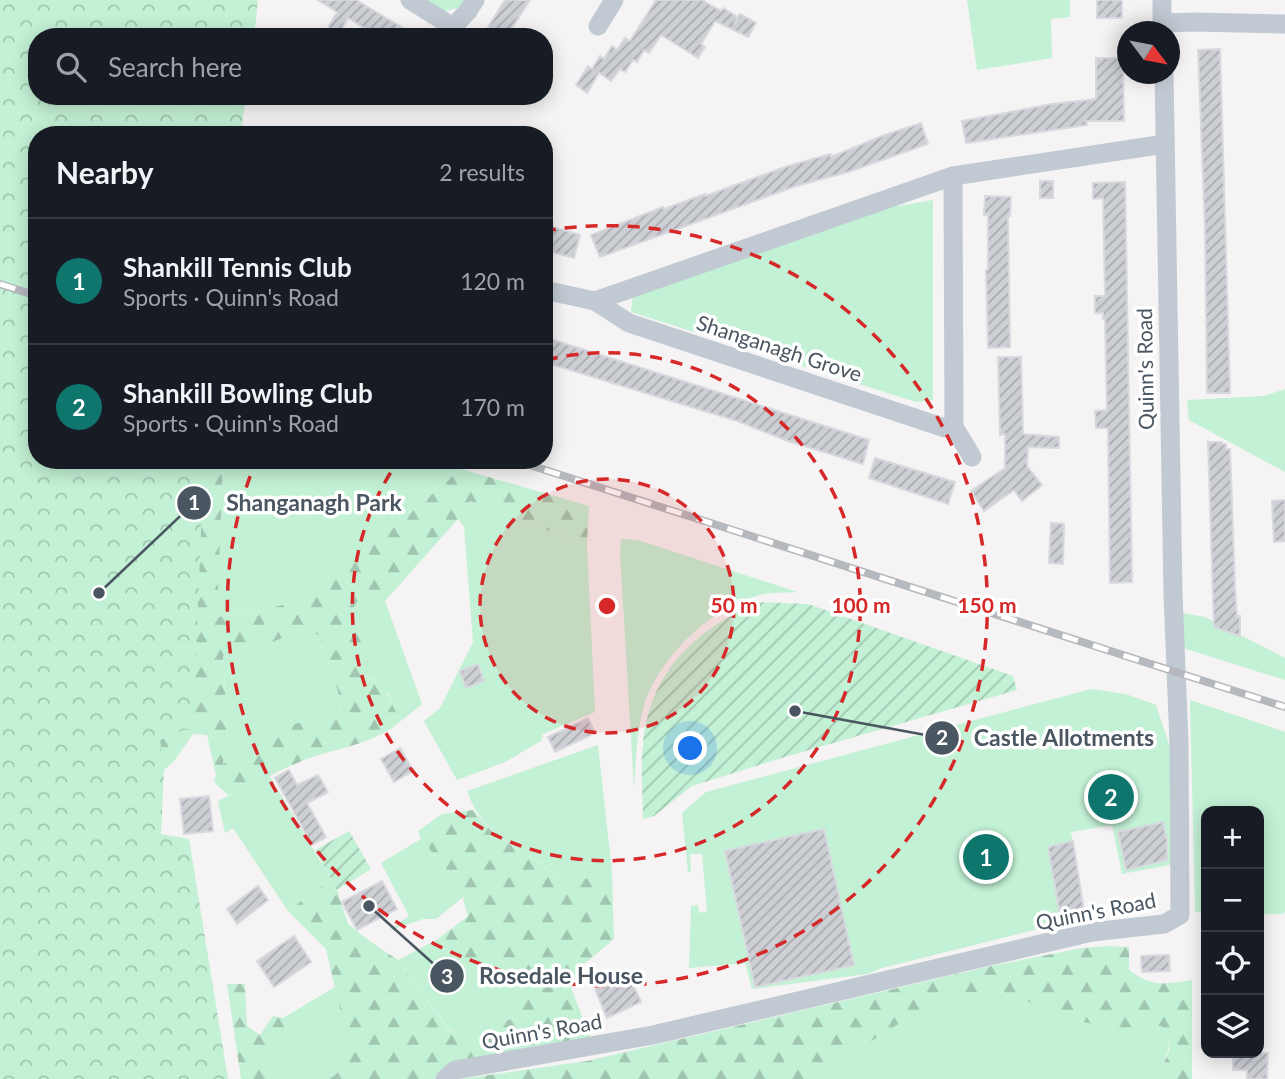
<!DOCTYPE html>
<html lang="en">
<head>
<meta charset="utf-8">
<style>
  body { margin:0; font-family:Lato,sans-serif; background:#20242c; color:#f1f3f6 }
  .controls { position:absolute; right:21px; bottom:21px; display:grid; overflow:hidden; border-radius:14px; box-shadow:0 4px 18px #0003 }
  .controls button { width:63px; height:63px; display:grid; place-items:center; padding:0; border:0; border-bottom:2px solid #363941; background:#171b24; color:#f1f3f6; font:35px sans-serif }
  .compass { position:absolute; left:1117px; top:21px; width:63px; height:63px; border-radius:50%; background:#171b24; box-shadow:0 4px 18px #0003; rotate:122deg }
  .you { position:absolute; left:691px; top:749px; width:24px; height:24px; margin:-18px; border:5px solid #fff; border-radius:50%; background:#1a73e8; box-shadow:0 0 0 10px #1a73e833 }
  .badge { display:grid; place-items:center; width:46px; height:46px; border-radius:50%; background:#0f766e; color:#fff; font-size:23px; font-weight:700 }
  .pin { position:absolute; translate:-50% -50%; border:4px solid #fff; box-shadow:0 2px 7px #0006 }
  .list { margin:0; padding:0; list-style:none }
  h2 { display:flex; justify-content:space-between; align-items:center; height:91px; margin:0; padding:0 28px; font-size:30px }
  h2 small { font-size:23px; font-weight:400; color:#9ea1a6 }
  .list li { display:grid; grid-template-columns:46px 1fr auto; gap:21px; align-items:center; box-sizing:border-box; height:126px; padding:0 28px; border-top:2px solid #363941 }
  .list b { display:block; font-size:26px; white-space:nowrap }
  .list p { margin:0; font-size:23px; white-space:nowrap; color:#9ea1a6 }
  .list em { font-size:23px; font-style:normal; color:#9ea1a6 }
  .icon { flex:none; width:38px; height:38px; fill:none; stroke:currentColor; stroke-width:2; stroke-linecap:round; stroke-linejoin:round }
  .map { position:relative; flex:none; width:1285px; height:1079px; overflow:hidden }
  .search { position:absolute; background:#171b24; box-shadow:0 4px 18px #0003; left:28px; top:28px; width:525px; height:77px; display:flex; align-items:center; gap:18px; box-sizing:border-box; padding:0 24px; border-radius:28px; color:#9ea1a6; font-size:26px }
  .panel { position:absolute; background:#171b24; box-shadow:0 4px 18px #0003; left:28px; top:126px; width:525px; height:343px; border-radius:28px }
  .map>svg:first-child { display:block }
  .grass { fill:#c3f1d5 }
  .forest { fill:url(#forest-firs); fill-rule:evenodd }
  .park { fill:url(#park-crowns) }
  .garden { fill:url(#garden-furrows) }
  .building { fill:url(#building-hatch); stroke:#d7d9de; stroke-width:2 }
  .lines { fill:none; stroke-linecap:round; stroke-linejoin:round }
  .minor { stroke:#c1cad2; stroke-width:19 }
  .rail-casing { stroke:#b5b8bd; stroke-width:8 }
  .rail { stroke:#fff; stroke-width:5; stroke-dasharray:16; stroke-linecap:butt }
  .ring { fill:none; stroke:#d62828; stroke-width:3.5; stroke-dasharray:12 9 }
  .labels { text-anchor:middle; stroke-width:7; stroke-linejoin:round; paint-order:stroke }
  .street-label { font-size:21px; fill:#4a5661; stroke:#fff }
  .centre { fill:#d62828; stroke:#fff; stroke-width:3.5 }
  .ring-label { font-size:21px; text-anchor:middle; font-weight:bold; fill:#d62828; stroke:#fff; stroke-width:7; stroke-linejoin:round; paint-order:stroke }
  .leader { fill:none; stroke:#4a5661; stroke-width:2.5 }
  .callout-dot { fill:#4a5661; stroke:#fff; stroke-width:2.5 }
  .mark-label { font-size:21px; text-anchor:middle; font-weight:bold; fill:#fff }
  .callout-label { font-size:23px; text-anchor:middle; font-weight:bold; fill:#4a5661; stroke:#fff; stroke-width:7; stroke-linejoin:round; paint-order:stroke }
</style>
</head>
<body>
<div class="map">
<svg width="1285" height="1079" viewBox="0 0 1285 1079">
  <defs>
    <pattern id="forest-firs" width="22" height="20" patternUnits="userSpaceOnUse" patternTransform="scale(1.75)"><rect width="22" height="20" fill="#c3f1d5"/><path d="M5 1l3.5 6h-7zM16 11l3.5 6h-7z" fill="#a0c6b0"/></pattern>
    <pattern id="park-crowns" width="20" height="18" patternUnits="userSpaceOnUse" patternTransform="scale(1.75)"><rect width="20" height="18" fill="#c3f1d5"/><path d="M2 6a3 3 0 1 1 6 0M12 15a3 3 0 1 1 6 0" fill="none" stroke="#a0c6b0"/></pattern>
    <pattern id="garden-furrows" width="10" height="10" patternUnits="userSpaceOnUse" patternTransform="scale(1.75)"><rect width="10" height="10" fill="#c3f1d5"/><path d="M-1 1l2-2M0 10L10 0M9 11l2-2" fill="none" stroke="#a0c6b0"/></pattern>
    <pattern id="building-hatch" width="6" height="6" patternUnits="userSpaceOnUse" patternTransform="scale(1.75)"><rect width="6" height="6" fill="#cdcfd5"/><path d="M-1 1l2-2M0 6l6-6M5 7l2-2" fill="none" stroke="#a8abb0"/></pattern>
  </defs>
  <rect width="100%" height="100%" fill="#f5f3f3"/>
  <g class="grass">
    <polygon points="422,0 466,0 458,8 440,12"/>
    <polygon points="967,0 1070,0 1070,17 1051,19 1052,58 977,70"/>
    <polygon points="933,200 933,400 916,402 631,312 633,294 894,203 898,206"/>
    <polygon points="1285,389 1285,472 1189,420 1187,400 1264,396"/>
    <polygon points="223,460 430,460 461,469 393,528 296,601 257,612 216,617"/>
    <polygon points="470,501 587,545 595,712 543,734 541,741 505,762 457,780 424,721 440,708 473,642 464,527"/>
    <path d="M 621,539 L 638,540 L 797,592 C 785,593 771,592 760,595 C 713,607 669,649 649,692 C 637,717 636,761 634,788 L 620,553 Z"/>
    <polygon points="359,596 371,596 379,602 385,601 422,704 402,720 393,710 389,694 361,671 362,643 353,609"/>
    <polygon points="1182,613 1205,617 1285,658 1285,680 1183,648"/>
    <polygon points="305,628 320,636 340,698 339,715 328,721 307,720 223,765 227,727 223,656 249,645 273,642"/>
    <polygon points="1091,689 1126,694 1156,705 1170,747 1174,864 1122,874 1112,825 1071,832 1086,917 882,968 867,974 752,989 745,963 689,968 691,906 698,905 699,913 707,911 702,854 690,854 691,871 688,872 682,813 706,792"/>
    <polygon points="1190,700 1285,732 1285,912 1282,914 1259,914 1259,811 1206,811 1206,912 1195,912"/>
    <path d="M 598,745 L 612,871 L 567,884 C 555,875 544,865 531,857 C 500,838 480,827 467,791 Z"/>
    <polygon points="269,775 331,879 288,911 233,828 225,833 218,801"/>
    <polygon points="421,839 467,894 436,919 423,919 388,931 409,916 381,863"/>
    <polygon points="438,939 480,982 509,978 520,982 512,1019 456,1033 448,1028 398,960"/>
    <polygon points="335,987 340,1011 343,1042 349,1051 346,1063 333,1077 313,1071 303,1079 273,1079 263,1072 276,1044 286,1032 283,1018"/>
    <path d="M 993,990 L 1029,1002 L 1051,1015 L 1097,1025 L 1118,1033 L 1129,1035 L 1147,1027 L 1161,1026 L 1169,1034 C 1171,1053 1163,1064 1152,1079 L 812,1079 L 942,995 Z"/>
  </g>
  <g class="forest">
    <path d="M 144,460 L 223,460 L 217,617 L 257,612 L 296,601 L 393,528 L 461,469 L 589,506 L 587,545 L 470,501 L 464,527 L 458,519 L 385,601 L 378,602 L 371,596 L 360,596 L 353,609 L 362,643 L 361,671 L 371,680 L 382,683 C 390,696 392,709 402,720 C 374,746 331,748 297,763 C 274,772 252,788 228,795 L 214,782 L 216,775 L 207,735 L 193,734 L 174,761 L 164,770 L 149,748 ZM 305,628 L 320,636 L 340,698 L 339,715 L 328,721 L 307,720 L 283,728 L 223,764 L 227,727 L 223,656 L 249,645 L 273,642 Z"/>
    <polygon points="473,810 495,835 534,859 567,884 612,871 614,939 583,965 570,985 592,1042 440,1079 303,1079 313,1071 333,1077 346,1063 349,1051 333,1025 340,1010 326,949 288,911 331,879 337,890 348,924 371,942 398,960 448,1029 456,1033 512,1019 520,982 509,978 496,987 480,982 438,939 468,916 463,899 467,894 421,839 418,831 442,814"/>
    <path d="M 1107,946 L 1129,947 L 1129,970 C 1154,988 1163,984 1192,980 L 1192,1079 L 1152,1079 C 1165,1062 1179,1045 1161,1026 L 1147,1027 L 1129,1035 L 1118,1033 L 1097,1025 L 1051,1015 L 1029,1002 L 993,990 L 942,996 L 812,1079 L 460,1079 L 587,1061 L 991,966 L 1082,948 Z"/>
    <polygon points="227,984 245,984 247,1026 260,1035 273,1016 283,1018 286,1032 276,1044 264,1072 273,1079 241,1079"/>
  </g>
  <polygon class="park" points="0,0 258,0 254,37 37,37 37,96 246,96 241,135 37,135 37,460 204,460 193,726 160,740 164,770 161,834 189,839 228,1079 0,1079"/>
  <g class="garden">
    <path d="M 757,602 L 808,604 L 1013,676 L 1017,690 L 785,757 L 692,786 L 654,816 L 643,819 C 643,794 640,768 643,744 C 650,671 694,632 757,602 Z"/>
    <polygon points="349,831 371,869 337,890 315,850"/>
  </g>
  <g class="building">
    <polygon points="318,0 356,0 418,37 379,37 348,18 337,37 323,37 337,12"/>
    <polygon points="505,0 530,0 506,37 482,37"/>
    <polygon points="656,0 702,0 721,11 723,8 738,17 734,24 740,14 756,23 748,37 715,21 701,44 705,47 698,58 661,35 649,53 644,50 637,62 633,60 625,72 620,69 611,81 599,73 587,93 576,85 588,66 592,69 600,56 604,59 612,46 617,50 625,38 630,41"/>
    <rect x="1097" y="0" width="25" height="18"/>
    <polygon points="1220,49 1230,393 1207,393 1205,227 1198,50"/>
    <polygon points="1096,58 1123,58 1124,121 1086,121 1087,125 966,143 962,121 1052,104 1096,99"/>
    <polygon points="921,123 928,144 848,172 796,186 600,257 591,235 663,207 664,209 705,194 705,196 785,167 830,154 831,157 882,136"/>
    <rect x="1040" y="181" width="13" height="17"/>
    <polygon points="1125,182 1132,582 1110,583 1108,428 1096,428 1095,411 1107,410 1105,319 1103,319 1103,313 1095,313 1095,296 1105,296 1103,198 1093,199 1093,183"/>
    <polygon points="985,196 1011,197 1010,216 1008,216 1010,347 988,348 986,270 988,270 988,215 984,215"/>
    <polygon points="549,226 580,235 574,258 544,250"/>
    <polygon points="544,337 869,440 863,464 788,441 737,421 544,362"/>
    <polygon points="998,357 1021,357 1023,434 1059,437 1059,448 1028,447 1027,466 1042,485 1022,501 1014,490 984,511 971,491 1005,468 1005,434 1000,435"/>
    <polygon points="1208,442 1222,442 1222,444 1226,444 1226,449 1230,449 1235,588 1237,616 1240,616 1240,636 1214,627"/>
    <polygon points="875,458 955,482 948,504 869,478"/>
    <polygon points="1285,500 1285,541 1274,542 1272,501"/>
    <polygon points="1051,523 1064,524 1063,564 1049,563"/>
    <polygon points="478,664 484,681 466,688 460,671"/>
    <polygon points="588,718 595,733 555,752 548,737"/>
    <polygon points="400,748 413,771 394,782 381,759"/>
    <polygon points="289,770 297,785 318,775 328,792 307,803 326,837 312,845 275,778"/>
    <polygon points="209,796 213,831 184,834 180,799"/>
    <polygon points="1163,822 1167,841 1167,860 1126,870 1118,832"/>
    <polygon points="824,829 854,965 755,987 725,851"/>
    <polygon points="1073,841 1084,911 1060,915 1048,847"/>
    <polygon points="382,881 397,909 357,930 342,902"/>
    <polygon points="258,886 268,900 237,924 227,909"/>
    <polygon points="294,936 311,962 274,987 257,961"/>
    <polygon points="1169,955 1170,971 1142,972 1141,956"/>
    <polygon points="629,975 641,1002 607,1018 595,989"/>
    <polygon points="1245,1053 1268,1053 1267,1079 1247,1079 1247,1070 1233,1070 1233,1056 1245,1056"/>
  </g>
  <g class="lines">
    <g class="minor">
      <polyline points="410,0 453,27 468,11 475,0"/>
      <polyline points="1162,0 1162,32"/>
      <polyline points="1162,23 1194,22 1285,24"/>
      <polyline points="598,26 614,0"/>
      <polyline points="544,290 595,301 953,176 1165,144"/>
      <polyline points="595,301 629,323 945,428 954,427 953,176"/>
      <polyline points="954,427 972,457"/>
      <polyline points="445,1079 455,1070 653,1035 1092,932 1164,924 1180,915 1179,743 1173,594 1164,74"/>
    </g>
    <defs>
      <g id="rail">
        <polyline points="0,284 37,296"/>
        <polyline points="514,460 1285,707"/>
      </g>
    </defs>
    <use href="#rail" class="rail-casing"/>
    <use href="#rail" class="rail"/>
  </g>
  <circle cx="607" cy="606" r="127" fill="#d62828" fill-opacity=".12"/>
  <g class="ring">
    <circle cx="607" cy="606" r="127"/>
    <path d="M546 360A254 254 0 1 1 399 460"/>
    <path d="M544 231A380 380 0 1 1 256 461"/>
  </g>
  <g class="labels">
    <g class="street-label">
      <text transform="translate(779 349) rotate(18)" y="7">Shanganagh Grove</text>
      <text transform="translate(1146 369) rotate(-91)" y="7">Quinn's Road</text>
      <text transform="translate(1096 912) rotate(-11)" y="7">Quinn's Road</text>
      <text transform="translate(542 1032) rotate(-10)" y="7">Quinn's Road</text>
    </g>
  </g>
  <circle cx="607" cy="606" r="10" class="centre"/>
  <g class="ring-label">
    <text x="734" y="613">50 m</text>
    <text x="861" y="613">100 m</text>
    <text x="987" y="613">150 m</text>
  </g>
  <path class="leader" d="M99 593L194 503M795 711L942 738M369 906L447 976"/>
  <g class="callout-dot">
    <circle cx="99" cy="593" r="7"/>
    <circle cx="795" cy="711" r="7"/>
    <circle cx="369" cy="906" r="7"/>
    <circle cx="194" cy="503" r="18"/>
    <circle cx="942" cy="738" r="18"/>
    <circle cx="447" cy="976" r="18"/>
  </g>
  <g class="mark-label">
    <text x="194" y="510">1</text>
    <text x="942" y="745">2</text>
    <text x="447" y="984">3</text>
  </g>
  <g class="callout-label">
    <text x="314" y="511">Shanganagh Park</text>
    <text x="1064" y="746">Castle Allotments</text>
    <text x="561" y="984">Rosedale House</text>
  </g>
</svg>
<div class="controls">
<button>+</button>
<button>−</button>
<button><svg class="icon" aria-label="locate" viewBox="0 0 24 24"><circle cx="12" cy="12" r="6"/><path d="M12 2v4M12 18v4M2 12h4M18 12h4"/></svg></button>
<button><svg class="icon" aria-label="layers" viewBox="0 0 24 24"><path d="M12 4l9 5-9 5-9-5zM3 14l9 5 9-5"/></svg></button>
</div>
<svg class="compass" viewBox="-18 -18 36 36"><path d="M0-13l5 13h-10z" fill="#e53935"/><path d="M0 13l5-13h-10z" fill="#9ea1a6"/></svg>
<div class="you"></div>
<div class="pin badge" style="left:986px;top:857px">1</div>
<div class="pin badge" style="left:1111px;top:797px">2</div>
<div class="search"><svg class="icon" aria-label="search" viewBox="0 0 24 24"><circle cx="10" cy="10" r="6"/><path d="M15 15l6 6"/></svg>Search here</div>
<section class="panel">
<h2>Nearby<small>2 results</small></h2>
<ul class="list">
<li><span class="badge">1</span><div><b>Shankill Tennis Club</b><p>Sports · Quinn's Road</p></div><em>120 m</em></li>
<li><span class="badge">2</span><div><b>Shankill Bowling Club</b><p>Sports · Quinn's Road</p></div><em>170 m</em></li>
</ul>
</section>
</div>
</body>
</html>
